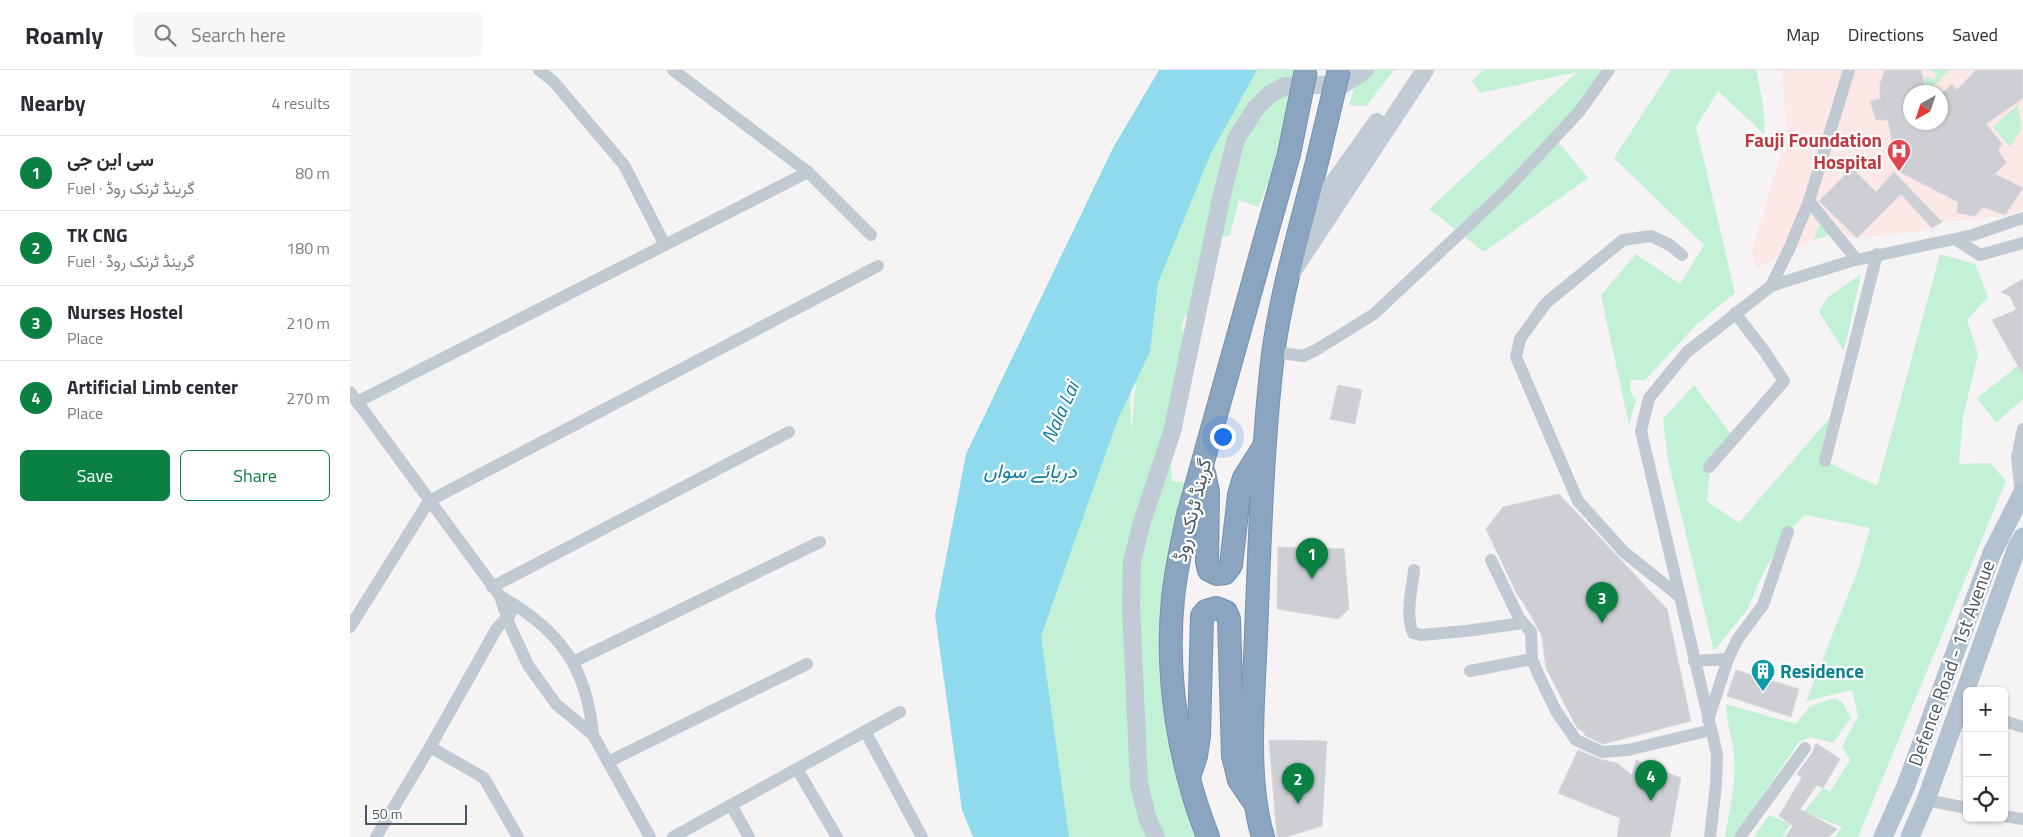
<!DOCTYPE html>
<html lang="en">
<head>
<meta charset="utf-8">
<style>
  body { margin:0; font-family:"Titillium Web",Vazirmatn,sans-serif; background:#f7f7f7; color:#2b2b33 }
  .controls { position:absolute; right:15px; bottom:15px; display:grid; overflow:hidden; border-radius:8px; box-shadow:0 1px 4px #0004 }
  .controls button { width:45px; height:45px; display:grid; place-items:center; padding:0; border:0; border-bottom:1px solid #e1e1e2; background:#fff; color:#2b2b33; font:25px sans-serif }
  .compass { position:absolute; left:1553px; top:15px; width:45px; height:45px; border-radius:50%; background:#fff; box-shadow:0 1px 4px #0004; rotate:220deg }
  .scale { position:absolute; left:15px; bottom:12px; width:102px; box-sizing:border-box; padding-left:5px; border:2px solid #4a5661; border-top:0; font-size:14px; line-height:18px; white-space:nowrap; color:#4a5661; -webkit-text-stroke:4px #fff; paint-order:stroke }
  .you { position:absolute; left:872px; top:366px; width:18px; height:18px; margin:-12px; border:4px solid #fff; border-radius:50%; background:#1a73e8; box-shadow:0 0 0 8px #1a73e833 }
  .badge { display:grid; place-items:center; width:32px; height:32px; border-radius:50%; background:#0b8043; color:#fff; font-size:16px; font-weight:700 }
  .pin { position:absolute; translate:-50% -41px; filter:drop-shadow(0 1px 2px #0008) }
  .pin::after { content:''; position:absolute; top:26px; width:18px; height:15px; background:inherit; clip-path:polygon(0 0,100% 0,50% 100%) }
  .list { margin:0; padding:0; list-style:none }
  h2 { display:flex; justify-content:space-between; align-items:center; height:65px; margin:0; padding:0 20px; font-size:21px }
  h2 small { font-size:16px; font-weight:400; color:#7c7c81 }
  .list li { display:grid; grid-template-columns:32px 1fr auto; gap:15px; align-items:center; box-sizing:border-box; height:75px; padding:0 20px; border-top:1px solid #e1e1e2 }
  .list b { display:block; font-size:19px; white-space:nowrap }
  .list p { margin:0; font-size:16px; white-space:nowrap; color:#7c7c81 }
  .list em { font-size:16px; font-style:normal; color:#7c7c81 }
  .actions { display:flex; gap:10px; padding:15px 20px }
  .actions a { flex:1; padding:11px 0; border:1px solid #0b8043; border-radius:8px; text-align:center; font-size:18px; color:#0b8043 }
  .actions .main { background:#0b8043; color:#fff }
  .icon { flex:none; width:28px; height:28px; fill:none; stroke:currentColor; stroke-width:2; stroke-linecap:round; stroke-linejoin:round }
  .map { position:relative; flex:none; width:1673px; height:767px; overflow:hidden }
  header { display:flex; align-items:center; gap:30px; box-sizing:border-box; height:70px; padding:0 25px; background:#fff; border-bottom:1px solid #e1e1e2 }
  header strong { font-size:24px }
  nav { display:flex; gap:28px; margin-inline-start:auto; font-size:18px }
  .search { width:350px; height:45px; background:#f7f7f7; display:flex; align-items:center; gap:12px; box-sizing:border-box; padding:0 18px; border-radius:8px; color:#7c7c81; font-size:19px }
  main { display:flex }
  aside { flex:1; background:#fff }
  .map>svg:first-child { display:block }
  .medical { fill:#fce8e6; fill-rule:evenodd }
  .green { fill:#c3f1d5 }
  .water { fill:#90daee }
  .building { fill:#cdcfd5; stroke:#d7d9de }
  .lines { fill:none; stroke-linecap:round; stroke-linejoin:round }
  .highway-casing { stroke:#7690ad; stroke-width:24 }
  .street { stroke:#c1cad2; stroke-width:12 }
  .secondary { stroke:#c1cbd6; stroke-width:18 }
  .primary { stroke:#b3c2d1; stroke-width:19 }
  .highway { stroke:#8ba5c1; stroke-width:22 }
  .highway-bridge-casing { stroke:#7690ad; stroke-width:24; stroke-linecap:butt }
  .highway-bridge { stroke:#8ba5c1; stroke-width:22 }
  .labels { text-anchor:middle; stroke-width:4.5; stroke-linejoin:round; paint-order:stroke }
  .health-label { font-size:19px; font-weight:bold; fill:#be3a42; stroke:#fff; text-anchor:end }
  .street-label { font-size:19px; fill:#4a5661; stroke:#fff }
  .culture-label { font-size:19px; font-weight:bold; fill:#0d838f; stroke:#fff; text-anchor:start }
  .water-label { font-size:20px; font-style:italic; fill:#0c7c9b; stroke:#fff }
</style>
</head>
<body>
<header>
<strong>Roamly</strong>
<div class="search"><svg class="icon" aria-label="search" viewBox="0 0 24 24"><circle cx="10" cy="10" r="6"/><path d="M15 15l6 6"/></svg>Search here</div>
<nav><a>Map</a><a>Directions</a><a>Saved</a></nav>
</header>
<main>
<aside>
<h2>Nearby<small>4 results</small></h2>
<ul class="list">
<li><span class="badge">1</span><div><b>سی این جی</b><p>Fuel · گرینڈ ٹرنک روڈ</p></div><em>80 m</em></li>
<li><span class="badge">2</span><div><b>TK CNG</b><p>Fuel · گرینڈ ٹرنک روڈ</p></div><em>180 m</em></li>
<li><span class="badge">3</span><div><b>Nurses Hostel</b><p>Place</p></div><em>210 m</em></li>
<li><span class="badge">4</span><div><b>Artificial Limb center</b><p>Place</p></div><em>270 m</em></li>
</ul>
<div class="actions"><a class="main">Save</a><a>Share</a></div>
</aside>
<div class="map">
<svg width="1673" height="767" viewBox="0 0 1673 767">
  <rect width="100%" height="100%" fill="#f5f3f3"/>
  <path class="medical" d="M 1432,0 L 1673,0 L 1673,140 L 1655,146 L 1592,152 L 1582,158 L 1569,161 L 1507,168 L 1480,165 L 1464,170 L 1406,199 L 1402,180 L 1437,64 ZM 1560,22 L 1590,22 L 1590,52 L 1560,52 Z"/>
  <g class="green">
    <polygon points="871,0 945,0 931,82 908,137 889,130 880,165 857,172 849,245 835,246 831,259 837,264 832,347 821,394 822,411 842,414 821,485 824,679 840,755 845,767 705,767 684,617 704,417 779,258 781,363 797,200"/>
    <polygon points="1009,0 1044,0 1016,36 999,35"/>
    <polygon points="1134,0 1254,0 1205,68 1238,108 1134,182 1079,139 1227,2 1130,23 1122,11"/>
    <polygon points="1321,0 1406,0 1413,34 1415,65 1368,21 1346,57 1385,223 1347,254 1295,310 1280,310 1281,323 1286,330 1279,355 1251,225 1286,184 1330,214 1354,175 1264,88"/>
    <polygon points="1579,0 1599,0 1578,22 1574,8 1580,7 1584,10 1587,4"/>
    <path d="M 1670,33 L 1668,38 C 1673,62 1673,57 1660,77 L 1643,57 Z"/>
    <polygon points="1470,152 1480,165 1464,170"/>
    <polygon points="1590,184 1625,194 1638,227 1617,250 1628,284 1613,347 1609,394 1640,393 1656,411 1508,767 1485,767 1492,757 1454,742 1473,718 1480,722 1500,690 1492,677 1508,646 1502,620 1456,631 1508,500 1520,458 1455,445 1438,462 1413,503 1397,540 1364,581 1318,390 1313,349 1344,315 1384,368 1360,397 1357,431 1389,453 1488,338 1475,391 1527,416"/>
    <polygon points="1511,204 1494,281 1469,242 1478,227"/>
    <polygon points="1673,292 1673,329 1646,353 1627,328"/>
    <path d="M 1485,628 L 1492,632 L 1501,648 L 1483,673 L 1460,667 L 1449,672 L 1384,767 L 1375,767 C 1379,742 1387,710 1384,684 C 1382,667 1376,651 1376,634 L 1446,654 L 1460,636 Z"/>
    <polygon points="1419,745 1440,754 1433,767 1404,767"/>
  </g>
  <polygon class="water" points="809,0 907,0 861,83 808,213 800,282 768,349 691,566 719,767 623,767 612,740 585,545 616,384 763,78"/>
  <g class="building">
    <polygon points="1535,0 1571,0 1576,22 1560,22 1560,52 1590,52 1590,25 1602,14 1607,20 1626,0 1673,0 1673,28 1636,54 1652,74 1648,80 1656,93 1645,104 1673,118 1655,145 1633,137 1625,146 1607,143 1608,132 1548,101 1538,50 1526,50 1520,31 1530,29 1530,14"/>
    <polygon points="1502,98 1526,122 1544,102 1592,152 1582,158 1551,124 1507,168 1469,131"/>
    <polygon points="1673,209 1673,305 1642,250 1666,240 1660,226 1651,222"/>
    <polygon points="988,315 1012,320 1005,354 980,349"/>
    <polygon points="1209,424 1317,539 1341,651 1253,674 1234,665 1235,663 1228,659 1225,654 1196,598 1192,566 1174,534 1167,524 1136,459 1153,437"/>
    <polygon points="928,477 994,479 999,539 988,549 927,539"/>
    <polygon points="1386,600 1449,619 1441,647 1377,626"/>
    <polygon points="919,670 977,671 972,756 936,767 927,767"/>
    <polygon points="1466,673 1490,689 1473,718 1467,715 1450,739 1487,759 1479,767 1435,767 1443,756 1429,746 1452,707 1447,704 1462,683"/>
    <polygon points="1228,680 1249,689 1267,693 1282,705 1286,690 1331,708 1320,767 1267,767 1270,748 1208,723"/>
  </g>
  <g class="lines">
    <defs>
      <g id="highway">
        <polyline points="854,403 858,422 857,492 859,500 867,504 875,503 881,495 889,425 894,408 913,378"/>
        <polyline points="840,704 846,686 849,666 852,546 856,541 866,538 876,542 879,549 883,686 889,710 904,732"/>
        <path d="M 858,767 C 829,693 815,607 823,528 C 826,500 832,472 838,445 L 939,84"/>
        <path d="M 913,767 C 895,708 904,625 906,563 C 910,470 912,377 923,284 C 932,218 952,153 968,88"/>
      </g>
    </defs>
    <use href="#highway" class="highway-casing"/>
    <g class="street">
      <polyline points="189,0 203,11 274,95 315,175"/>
      <polyline points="323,0 458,102 521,165"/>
      <polyline points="1459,131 1506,189"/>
      <polyline points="1605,169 1630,185 1673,173"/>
      <polyline points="1421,216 1440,177 1459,131 1499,0"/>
      <polyline points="924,282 953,286 966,280 1024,244 1155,121 1229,42 1259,0"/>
      <path d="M 0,322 L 150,526 C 209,559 237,597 243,665"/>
      <polyline points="7,332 458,102"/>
      <polyline points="1475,391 1527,184"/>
      <polyline points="1359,397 1434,311 1415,282 1385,243"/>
      <polyline points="1671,425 1667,387 1673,359"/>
      <polyline points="1141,490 1169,548 1181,562 1182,589 1189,606 1206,641 1226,670 1252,682 1278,680 1361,660"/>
      <path d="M 1064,500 C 1062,520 1055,544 1063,563 L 1071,565 L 1116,561 L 1173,553"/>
      <polyline points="142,517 439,362"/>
      <polyline points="150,526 160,556 178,595 206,634 243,665 300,767"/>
      <polyline points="1329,526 1274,482 1228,431 1166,287 1170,269 1196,233 1273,170 1301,166 1320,175 1332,185"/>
      <polyline points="0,557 79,431 528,196"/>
      <polyline points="1344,591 1378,589"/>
      <polyline points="223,592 470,472"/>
      <polyline points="1120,601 1182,589"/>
      <polyline points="1358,650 1378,589 1387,570 1413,535 1438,462"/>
      <polyline points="1654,651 1673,657"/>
      <polyline points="515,661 572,767"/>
      <polyline points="80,677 134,708 168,767"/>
      <polyline points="258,692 457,594"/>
      <polyline points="447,699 487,767"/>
      <polyline points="1576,730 1617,738"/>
      <polyline points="381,735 399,767"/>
      <polyline points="1654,746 1673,749"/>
      <polyline points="26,767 80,677 147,558 161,543"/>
      <polyline points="323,767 550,642"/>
      <polyline points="1360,767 1366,715 1367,684 1291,361 1299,328 1337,282 1421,216 1501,191 1623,165 1673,148"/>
      <polyline points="1390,767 1455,678"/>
    </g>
    <g class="secondary">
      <polyline points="955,153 1027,52"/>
      <polyline points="942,202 1075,0"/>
      <polyline points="806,767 797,747 789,714 781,536 782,492 792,452 822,362 871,129 886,69 906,38 920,24 935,16 994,14 1015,0"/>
    </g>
    <g class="primary">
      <polyline points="1533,767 1555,718 1642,483 1673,422"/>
      <polyline points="1560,767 1576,730 1667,477 1673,467"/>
    </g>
    <use href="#highway" class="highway"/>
    <defs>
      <g id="highway-bridge">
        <polyline points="939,84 956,0"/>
        <polyline points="968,88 989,0"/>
      </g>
    </defs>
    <use href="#highway-bridge" class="highway-bridge-casing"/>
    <use href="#highway-bridge" class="highway-bridge"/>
  </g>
  <defs>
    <symbol id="hospital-pin" viewBox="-11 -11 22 30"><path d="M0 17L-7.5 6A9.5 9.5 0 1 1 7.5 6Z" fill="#e0444e" stroke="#fff"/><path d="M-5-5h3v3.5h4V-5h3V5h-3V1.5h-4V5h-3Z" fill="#fff"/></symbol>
    <symbol id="building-pin" viewBox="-11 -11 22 30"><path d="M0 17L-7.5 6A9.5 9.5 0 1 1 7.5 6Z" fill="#0f9aa8" stroke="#fff"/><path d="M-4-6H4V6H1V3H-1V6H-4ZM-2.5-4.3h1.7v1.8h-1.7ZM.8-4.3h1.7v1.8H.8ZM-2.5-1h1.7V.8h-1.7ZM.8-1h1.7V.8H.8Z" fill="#fff"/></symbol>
  </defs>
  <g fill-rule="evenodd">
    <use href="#hospital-pin" x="1535" y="67" width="28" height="38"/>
    <use href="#building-pin" x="1399" y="587" width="28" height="38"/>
  </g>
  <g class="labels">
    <g class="health-label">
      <text x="1532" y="77">Fauji Foundation<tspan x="1532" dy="22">Hospital</tspan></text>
    </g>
    <g class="street-label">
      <text transform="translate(842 440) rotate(-76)" y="7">گرینڈ ٹرنک روڈ</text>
      <text transform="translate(1601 593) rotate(-70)" y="7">Defence Road - 1st Avenue</text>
    </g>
    <g class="culture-label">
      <text x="1430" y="608">Residence</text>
    </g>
    <g class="water-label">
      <text transform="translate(710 342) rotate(-66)" y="7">Nala Lai</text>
      <text x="680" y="408">دریائے سواں</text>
    </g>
  </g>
</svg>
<div class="controls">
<button>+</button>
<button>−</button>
<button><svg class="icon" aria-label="locate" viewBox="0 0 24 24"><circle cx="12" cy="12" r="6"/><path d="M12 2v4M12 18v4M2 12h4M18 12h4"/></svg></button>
</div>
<svg class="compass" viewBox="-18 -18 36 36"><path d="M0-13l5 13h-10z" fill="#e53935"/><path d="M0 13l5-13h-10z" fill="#7c7c81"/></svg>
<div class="scale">50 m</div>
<div class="you"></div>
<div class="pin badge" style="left:962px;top:509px">1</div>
<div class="pin badge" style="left:948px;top:734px">2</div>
<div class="pin badge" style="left:1252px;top:553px">3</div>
<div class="pin badge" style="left:1301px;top:731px">4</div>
</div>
</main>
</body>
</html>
